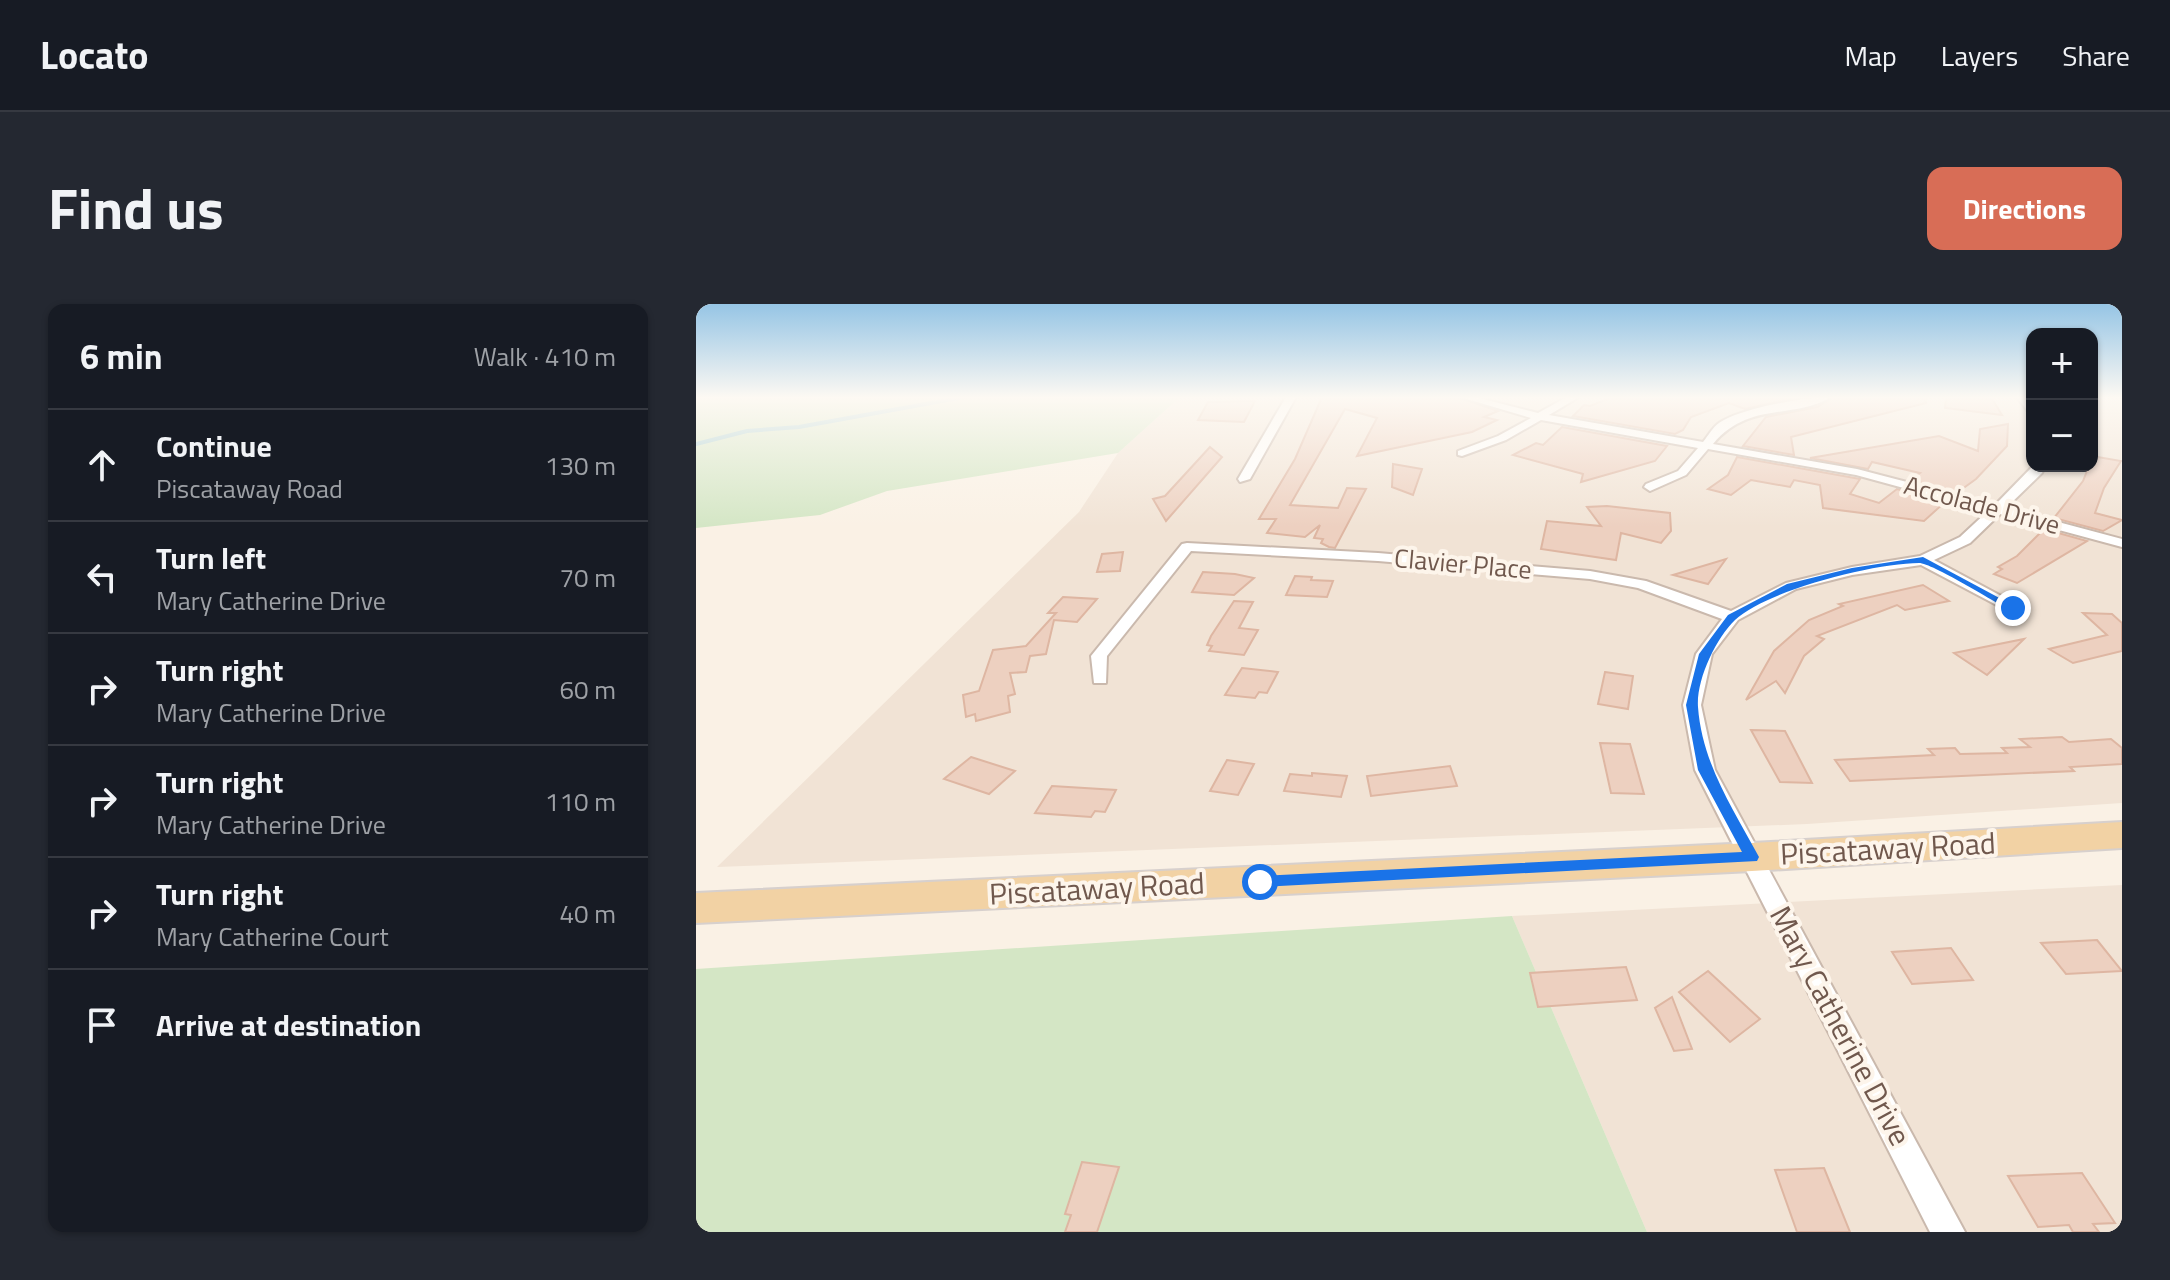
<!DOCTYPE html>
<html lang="en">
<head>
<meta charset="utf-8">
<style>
  body { margin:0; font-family:"Titillium Web",sans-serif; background:#242831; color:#f1f3f6 }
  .controls { position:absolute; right:24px; top:24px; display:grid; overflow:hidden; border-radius:16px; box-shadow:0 2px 6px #0004 }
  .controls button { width:72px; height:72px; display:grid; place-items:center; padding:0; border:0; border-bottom:2px solid #363941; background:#171b24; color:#f1f3f6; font:40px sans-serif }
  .stop { position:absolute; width:24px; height:24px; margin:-18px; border:6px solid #1a73e8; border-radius:50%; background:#fff }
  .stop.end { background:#1a73e8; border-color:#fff; box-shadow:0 2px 8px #0008 }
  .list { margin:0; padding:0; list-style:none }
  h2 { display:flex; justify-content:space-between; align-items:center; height:104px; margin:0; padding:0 32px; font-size:34px }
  h2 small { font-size:26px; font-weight:400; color:#9ea1a6 }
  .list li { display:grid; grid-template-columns:52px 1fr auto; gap:24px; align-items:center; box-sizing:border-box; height:112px; padding:0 32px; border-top:2px solid #363941 }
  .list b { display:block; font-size:30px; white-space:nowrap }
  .list p { margin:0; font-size:26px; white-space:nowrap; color:#9ea1a6 }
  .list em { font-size:26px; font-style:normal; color:#9ea1a6 }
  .icon { flex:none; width:44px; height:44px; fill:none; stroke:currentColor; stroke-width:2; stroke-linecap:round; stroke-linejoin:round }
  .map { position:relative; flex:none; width:1426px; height:928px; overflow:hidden; border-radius:16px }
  header { display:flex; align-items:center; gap:48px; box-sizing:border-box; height:112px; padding:0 40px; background:#171b24; border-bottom:2px solid #363941 }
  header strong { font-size:38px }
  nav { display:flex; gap:44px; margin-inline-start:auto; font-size:28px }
  .intro { display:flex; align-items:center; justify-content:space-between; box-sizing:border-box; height:192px; padding:0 48px }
  h1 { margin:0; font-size:56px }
  .button { padding:20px 36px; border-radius:16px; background:#d86d56; color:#fff; font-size:28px; font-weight:700 }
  main { display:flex; gap:48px; padding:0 48px }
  aside { flex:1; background:#171b24; border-radius:16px; box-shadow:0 2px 6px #0004 }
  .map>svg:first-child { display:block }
  .residential { fill:#f1e3d5 }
  .green { fill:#d4e6c5 }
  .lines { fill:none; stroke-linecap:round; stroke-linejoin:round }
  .stream { stroke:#a3cdd2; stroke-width:4 }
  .building { fill:#edd0c0; stroke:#deb6a2; stroke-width:2 }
  .street-casing { stroke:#cab9ad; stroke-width:4 }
  .primary-casing { stroke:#d7d0cd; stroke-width:4 }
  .street { fill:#fff; fill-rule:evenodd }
  .primary { fill:#f2d2a4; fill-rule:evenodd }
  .route { fill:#1a73e8 }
  .labels { text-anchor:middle; stroke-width:8; stroke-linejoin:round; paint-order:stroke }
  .far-street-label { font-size:26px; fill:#70584d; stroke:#fdf5eb }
  .street-label { font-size:30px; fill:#70584d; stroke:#fdf5eb }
</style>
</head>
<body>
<header>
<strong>Locato</strong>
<nav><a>Map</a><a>Layers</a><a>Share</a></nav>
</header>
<div class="intro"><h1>Find us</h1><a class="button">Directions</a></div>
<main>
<aside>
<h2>6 min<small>Walk · 410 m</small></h2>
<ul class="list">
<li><svg class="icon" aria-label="ahead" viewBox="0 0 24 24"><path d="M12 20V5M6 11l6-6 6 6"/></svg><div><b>Continue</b><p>Piscataway Road</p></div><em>130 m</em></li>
<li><svg class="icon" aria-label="left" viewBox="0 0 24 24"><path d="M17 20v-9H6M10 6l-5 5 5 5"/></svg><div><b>Turn left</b><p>Mary Catherine Drive</p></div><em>70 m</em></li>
<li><svg class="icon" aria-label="right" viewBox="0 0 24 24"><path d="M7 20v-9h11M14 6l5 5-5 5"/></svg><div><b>Turn right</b><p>Mary Catherine Drive</p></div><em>60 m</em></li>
<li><svg class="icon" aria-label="right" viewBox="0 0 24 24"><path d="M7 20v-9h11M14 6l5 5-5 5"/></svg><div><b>Turn right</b><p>Mary Catherine Drive</p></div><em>110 m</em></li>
<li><svg class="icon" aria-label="right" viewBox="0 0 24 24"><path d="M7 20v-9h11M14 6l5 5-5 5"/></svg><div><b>Turn right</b><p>Mary Catherine Court</p></div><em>40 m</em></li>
<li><svg class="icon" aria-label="arrive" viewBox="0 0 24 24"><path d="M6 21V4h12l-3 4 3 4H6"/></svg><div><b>Arrive at destination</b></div></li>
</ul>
</aside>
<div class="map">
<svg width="1426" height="928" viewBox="0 0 1426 928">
  <rect width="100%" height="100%" fill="#faf1e5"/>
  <g class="residential">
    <polygon points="484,93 1336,93 1336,162 1396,162 1396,93 1425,93 1426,499 1111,520 21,563 383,208 422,149"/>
    <polygon points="1426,581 1426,928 951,928 816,612"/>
  </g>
  <g class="green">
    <polygon points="0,93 484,93 422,149 191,187 124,211 0,224"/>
    <polygon points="816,612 951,928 0,928 0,665"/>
  </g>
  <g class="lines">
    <polyline class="stream" points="0,140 51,127 103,123 268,93"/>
  </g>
  <g class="building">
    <polygon points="626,93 761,93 802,107 788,113 801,116 776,128 661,152 681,114 649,105 594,201 642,204 651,184 670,185 639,244 633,243 625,239 627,235 618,234 624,221 609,233 571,229 580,215 563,215 599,155"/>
    <polygon points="916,93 1104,93 1049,105 1033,99 995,113 987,126 979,130 877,112 888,101 894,102"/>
    <polygon points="1138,93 1229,93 1230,99 1095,133 1098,151 1047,142 1070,113 1121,103"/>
    <polygon points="1250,93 1295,93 1306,111 1249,104"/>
    <polygon points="559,97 548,118 502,116 512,98"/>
    <polygon points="1312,120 1311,142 1280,175 1262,188 1214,176 1224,169 1176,158 1172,165 1114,154 1243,132 1282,147 1284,125"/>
    <polygon points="866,123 971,142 959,157 885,178 887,170 817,151 840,139 847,141"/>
    <polygon points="514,143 526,153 470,217 457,195 469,192"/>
    <polygon points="1396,152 1425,157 1408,184 1399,209 1426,216 1407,227 1358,214 1387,177 1393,162 1396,162"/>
    <polygon points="1041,153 1164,175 1154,190 1183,199 1201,185 1249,198 1228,217 1127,204 1124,181 1098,176 1094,183 1055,176 1035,191 1012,185 1032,171"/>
    <polygon points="697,160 726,165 717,191 696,183"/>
    <polygon points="911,202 974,209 975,227 965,239 925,229 920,256 845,245 851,217 905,222 891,203"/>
    <polygon points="1348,225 1391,237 1321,279 1298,270 1306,265 1302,263 1321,252"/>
    <polygon points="427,248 424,267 401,268 406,250"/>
    <polygon points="1030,255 1012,280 977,271"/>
    <polygon points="507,268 539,270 558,274 538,291 496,288"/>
    <polygon points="599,272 616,273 615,276 637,277 631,293 590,291"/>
    <polygon points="1227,281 1253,297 1209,306 1201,301 1121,332 1128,335 1108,352 1089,389 1080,377 1050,396 1078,347 1113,316 1147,302 1143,300"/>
    <polygon points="367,293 401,295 381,318 358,316 350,350 334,352 330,368 314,369 319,390 312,392 314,408 280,417 279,410 270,413 267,391 283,387 297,346 330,342 360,309 352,309"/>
    <polygon points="538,297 557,298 543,324 562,326 548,351 513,347 516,342 511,341 515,332"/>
    <polygon points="1387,309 1416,310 1426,319 1426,347 1377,359 1353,345 1411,331"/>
    <polygon points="1328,335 1291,371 1258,349"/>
    <polygon points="546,364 582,368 571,389 563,388 559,394 529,391"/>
    <polygon points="909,368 937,372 932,405 902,400"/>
    <polygon points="1055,426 1089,427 1116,479 1084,478"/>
    <polygon points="1366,433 1373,438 1415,435 1426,444 1426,460 1374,463 1378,467 1154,477 1139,456 1238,451 1232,445 1259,444 1264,450 1311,449 1306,444 1334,443 1324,435"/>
    <polygon points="904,439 934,440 948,490 915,489"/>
    <polygon points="275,453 319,467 293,490 248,475"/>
    <polygon points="531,456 558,460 542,491 514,487"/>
    <polygon points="754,462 761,482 675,492 671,472"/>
    <polygon points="616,469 651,472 645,493 588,487 594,470 616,472"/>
    <polygon points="356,482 420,486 409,508 399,507 395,513 339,509"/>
    <polygon points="1401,636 1426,667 1370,670 1345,639"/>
    <polygon points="1255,644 1277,676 1216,680 1196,648"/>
    <polygon points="930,663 941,696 842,703 834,669"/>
    <polygon points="1012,667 1064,715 1034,738 983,688"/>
    <polygon points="976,693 996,745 978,747 959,704"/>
    <polygon points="386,858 423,863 401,928 369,928 375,911 369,910"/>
    <polygon points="1128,864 1154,928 1101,928 1079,866"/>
    <polygon points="1386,869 1419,919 1397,920 1403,928 1377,928 1373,921 1342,923 1312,872"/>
  </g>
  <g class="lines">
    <defs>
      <g id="street">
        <polygon points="590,93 600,93 554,175 544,178 542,175"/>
        <path d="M 764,93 L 779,93 L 842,109 L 871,93 L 883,93 L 853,111 L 1007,138 C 1012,132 1017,123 1023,119 C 1045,104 1109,93 1135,93 C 1097,116 1053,97 1017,140 L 1161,165 L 1299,201 L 1337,162 L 1349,162 L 1346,169 L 1310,204 L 1426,235 L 1426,243 L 1304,210 L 1274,239 L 1238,256 L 1322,301 L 1322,307 L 1312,307 L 1225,261 L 1156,271 L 1100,285 L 1042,316 L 1016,350 L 1005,401 L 1019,466 L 1269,928 L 1234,928 L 999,466 L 987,401 L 1000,350 L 1026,315 L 942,284 L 894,275 L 682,257 L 495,247 L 411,352 L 410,379 L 398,379 L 395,352 L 486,240 L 491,239 L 682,249 L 894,267 L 950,277 L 1035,307 L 1090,279 L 1156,263 L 1224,252 L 1264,233 L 1292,207 L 1160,171 L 1012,145 L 990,171 L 954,187 L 948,183 L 950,180 L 982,167 L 1002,144 L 845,116 L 810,136 L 766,152 L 762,151 L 762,147 L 802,132 L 835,114 Z"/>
        <polygon points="1321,93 1331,93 1336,102 1336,113"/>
      </g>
      <polygon id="primary" points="1426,518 1426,544 1056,567 0,619 0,589 1056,539"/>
    </defs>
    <use href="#street" class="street-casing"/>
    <use href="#primary" class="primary-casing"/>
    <use href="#street" class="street"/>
    <use href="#primary" class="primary"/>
  </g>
  <linearGradient id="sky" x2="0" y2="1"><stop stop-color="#96c5e5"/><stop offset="0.42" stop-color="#fdf9f3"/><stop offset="1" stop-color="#fdf9f3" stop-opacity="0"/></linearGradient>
  <rect width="1426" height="223" fill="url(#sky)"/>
  <path class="route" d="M 1227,253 L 1322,304 L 1314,306 C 1298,298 1236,259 1223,259 C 1179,259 1071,286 1039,316 C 1020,334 1000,376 1002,403 C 1006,459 1037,505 1063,553 L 1061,557 L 564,583 L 556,578 L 564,572 L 1046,548 L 1002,466 L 990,401 L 1003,350 L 1032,311 L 1091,280 L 1156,264 Z"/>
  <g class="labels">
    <g class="far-street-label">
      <text transform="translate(1286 201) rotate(15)" y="9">Accolade Drive</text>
      <text transform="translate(767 260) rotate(5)" y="9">Clavier Place</text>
    </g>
    <g class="street-label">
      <text transform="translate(1192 545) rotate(-3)" y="10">Piscataway Road</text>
      <text transform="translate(401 585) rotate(-3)" y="10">Piscataway Road</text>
      <text transform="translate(1144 722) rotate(62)" y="10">Mary Catherine Drive</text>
    </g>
  </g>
</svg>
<div class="controls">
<button>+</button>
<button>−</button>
</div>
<div class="stop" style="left:564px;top:578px"></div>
<div class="stop end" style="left:1317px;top:304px"></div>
</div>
</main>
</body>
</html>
